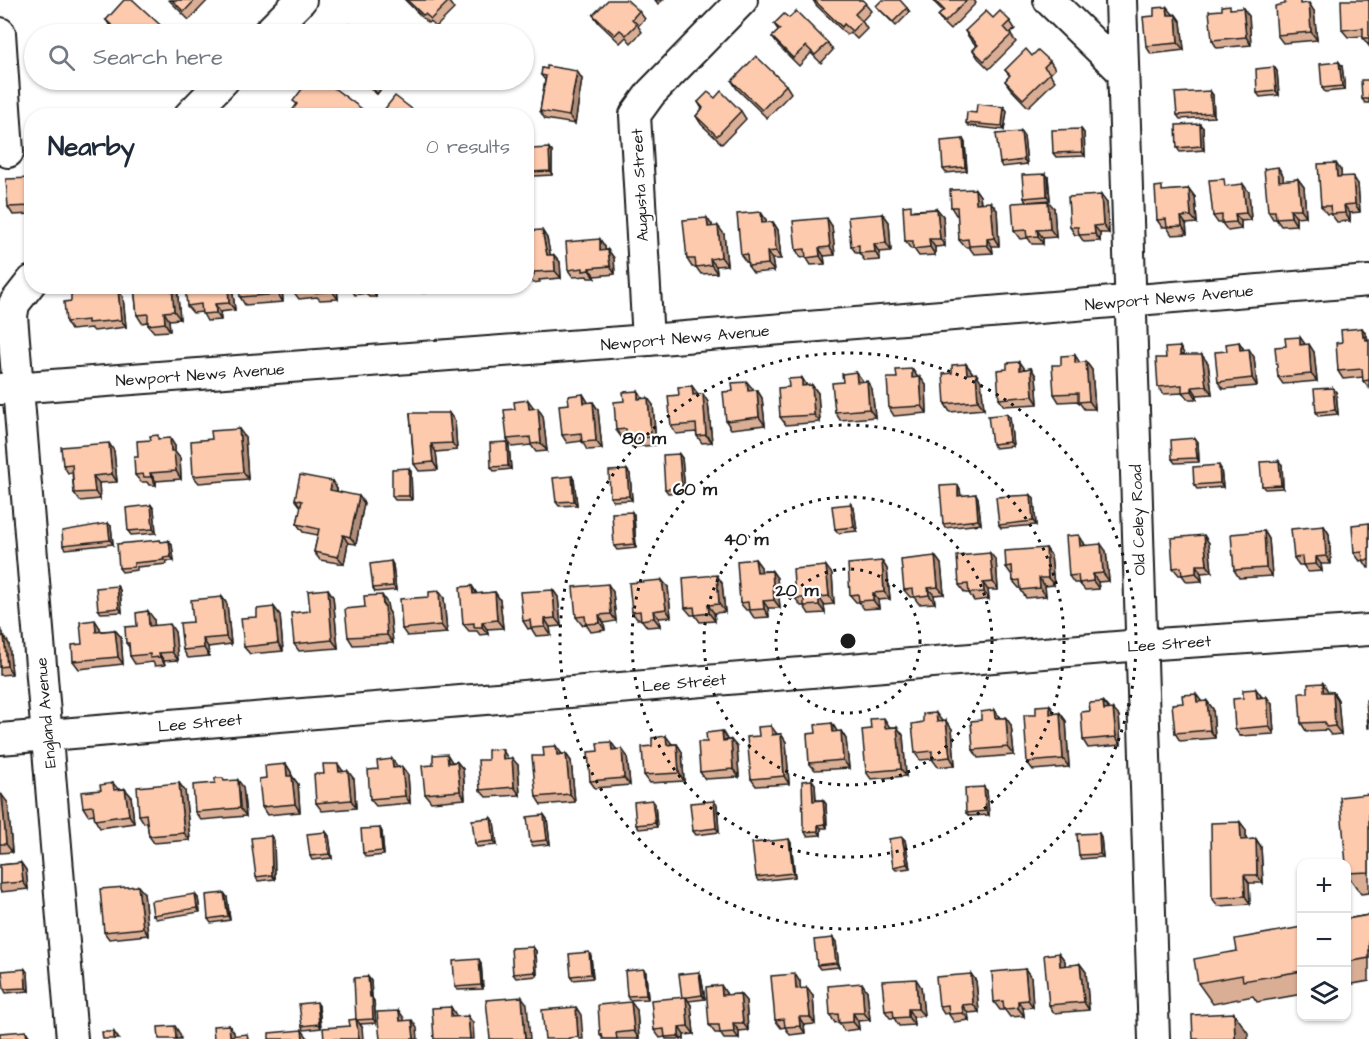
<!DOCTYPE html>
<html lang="en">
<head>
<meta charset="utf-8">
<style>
  body { margin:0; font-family:"Architects Daughter",sans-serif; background:#f2f2f3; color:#1f2937 }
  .controls { position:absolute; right:18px; bottom:18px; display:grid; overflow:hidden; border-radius:12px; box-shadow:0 2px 4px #0004 }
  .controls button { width:54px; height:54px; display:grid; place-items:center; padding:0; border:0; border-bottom:2px solid #e0e1e3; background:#fff; color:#1f2937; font:30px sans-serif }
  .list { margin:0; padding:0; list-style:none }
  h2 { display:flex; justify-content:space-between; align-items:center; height:78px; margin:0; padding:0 24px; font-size:26px }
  h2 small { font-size:20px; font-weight:400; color:#747a83 }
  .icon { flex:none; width:33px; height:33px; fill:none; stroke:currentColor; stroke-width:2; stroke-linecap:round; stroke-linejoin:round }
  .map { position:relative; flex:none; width:1369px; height:1039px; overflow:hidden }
  .search { position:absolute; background:#fff; box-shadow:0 2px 4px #0004; left:24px; top:24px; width:510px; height:66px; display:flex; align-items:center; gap:15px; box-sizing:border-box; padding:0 21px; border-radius:33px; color:#747a83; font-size:22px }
  .panel { position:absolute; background:#fff; box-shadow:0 2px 4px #0004; left:24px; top:108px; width:510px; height:186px; border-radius:24px }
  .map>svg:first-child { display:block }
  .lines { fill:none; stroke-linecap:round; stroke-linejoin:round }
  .minor-casing { stroke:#1c1c1c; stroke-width:34 }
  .minor { stroke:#fff; stroke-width:30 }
  .wall { fill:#daae95; stroke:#1c1c1c; stroke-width:1.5 }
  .shaded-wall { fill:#b18d79; stroke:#1c1c1c; stroke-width:1.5 }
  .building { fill:#fdcaad; stroke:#1c1c1c; stroke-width:1.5 }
  .ring { fill:none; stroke:#1c1c1c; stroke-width:3; stroke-dasharray:3 6 }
  .labels { text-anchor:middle; stroke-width:4.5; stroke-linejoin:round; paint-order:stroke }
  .street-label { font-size:16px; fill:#1c1c1c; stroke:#fff }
  .centre { fill:#1c1c1c; stroke:#fff; stroke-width:3 }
  .ring-label { font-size:18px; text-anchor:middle; font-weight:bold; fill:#1c1c1c; stroke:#fff; stroke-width:4.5; stroke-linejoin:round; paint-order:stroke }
</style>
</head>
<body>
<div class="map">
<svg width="1369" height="1039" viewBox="0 0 1369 1039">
  <rect width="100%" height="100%" fill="#fff"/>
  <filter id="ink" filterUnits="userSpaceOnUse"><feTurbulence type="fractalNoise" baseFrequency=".0167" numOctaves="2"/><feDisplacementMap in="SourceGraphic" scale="12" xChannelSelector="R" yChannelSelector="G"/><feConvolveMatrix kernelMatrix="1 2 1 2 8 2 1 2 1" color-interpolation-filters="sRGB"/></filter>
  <g filter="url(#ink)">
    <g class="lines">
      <defs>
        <g id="minor">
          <polyline points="1049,0 1123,72"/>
          <polyline points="1121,0 1154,1039"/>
          <polyline points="0,33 8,152"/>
          <polyline points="267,34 301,0"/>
          <polyline points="189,116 224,80"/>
          <polyline points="32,281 14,304 12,316 72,1039"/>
          <polyline points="648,340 635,115 651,93 742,0"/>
          <polyline points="0,389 648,340 1369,281"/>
          <polyline points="0,739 1141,645 1369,630"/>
        </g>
      </defs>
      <use href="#minor" class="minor-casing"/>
      <use href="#minor" class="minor"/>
    </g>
    <g class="wall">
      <polygon points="169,0 208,0 189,20"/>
      <polygon points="405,0 450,0 451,1 449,2 454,9 436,27 430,21 428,23"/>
      <polygon points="813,0 862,0 871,11 862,21 867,29 857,39 850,32 847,35 816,5"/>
      <polygon points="932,0 974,0 976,3 950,30 944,24 938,16 943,11"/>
      <polygon points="1369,0 1369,46 1363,38 1363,36 1348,37 1342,30"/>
      <polygon points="1305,4 1314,11 1317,40 1283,43 1277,35"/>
      <polygon points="876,6 907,8 910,12 896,26"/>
      <polygon points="1232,9 1249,16 1251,45 1217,48 1212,40"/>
      <polygon points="639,11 645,19 638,26 642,32 631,43 626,37 620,43 599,23 593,15"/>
      <polygon points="1173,14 1176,15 1181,22 1184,50 1151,54 1146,46"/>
      <polygon points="789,18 828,43 833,50 821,63 811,53 799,66 778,45 772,37 779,31 774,24"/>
      <polygon points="993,18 1010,21 1015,29 1010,34 1016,42 989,69 978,58 973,50 977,46 970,39 965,31"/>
      <polygon points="106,20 169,33 170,34 118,34 111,27"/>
      <polygon points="1032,56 1050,61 1055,69 1050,74 1055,81 1028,107 1010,88 1005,81 1010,76 1005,70"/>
      <polygon points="1339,62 1342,66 1345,90 1325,92 1322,88"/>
      <polygon points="1274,67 1277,71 1279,95 1260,97 1257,93"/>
      <polygon points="541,75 582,79 575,124 545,119 540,111 545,80"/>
      <polygon points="358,80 388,80 377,94"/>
      <polygon points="1369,80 1369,103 1365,103 1362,99"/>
      <polygon points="732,81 786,85 791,93 767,118 737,89"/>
      <polygon points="1210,91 1213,95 1214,117 1180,119 1177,115"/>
      <polygon points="715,98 741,111 746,119 722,144 701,124 696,116 702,109 698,102"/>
      <polygon points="1004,107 1007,111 1004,130 969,126 966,123 976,113"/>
      <polygon points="1203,128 1204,150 1180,152 1177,148"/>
      <polygon points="1081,129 1084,133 1085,156 1056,157 1053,153"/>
      <polygon points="1021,132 1024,136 1027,164 1002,167 1000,163"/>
      <polygon points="963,139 965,143 967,171 946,173 943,169"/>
      <polygon points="552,152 552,175 534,176 531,172"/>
      <polygon points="1341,171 1341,177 1358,184 1360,212 1350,213 1350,221 1337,222 1331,214 1327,214 1321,206"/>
      <polygon points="1283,175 1283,181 1298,179 1304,187 1306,216 1296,217 1296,225 1281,226 1276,219 1273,219 1268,211"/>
      <polygon points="1048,177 1050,200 1026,202 1024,198"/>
      <polygon points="32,178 32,214 13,215 8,207"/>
      <polygon points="1228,185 1249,192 1251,220 1241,221 1241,229 1228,231 1222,223 1218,223 1213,216"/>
      <polygon points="975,189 980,196 981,202 997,210 999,246 992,246 993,253 974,254 969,247 965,247 959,240 958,215 956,215 951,207"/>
      <polygon points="1189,189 1195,197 1197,223 1186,224 1187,234 1172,235 1167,227 1162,227 1157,220 1165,191"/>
      <polygon points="1107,203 1109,233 1100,233 1100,241 1084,242 1079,235 1075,235 1070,227"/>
      <polygon points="1054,208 1056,237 1043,238 1043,244 1032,244 1028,238 1020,239 1014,231"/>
      <polygon points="937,209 943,216 945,246 935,247 935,255 919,256 914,249 911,249 905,241 914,210"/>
      <polygon points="883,214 889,222 891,251 879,252 880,260 865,261 859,253 856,253 851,246"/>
      <polygon points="766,220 767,223 773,222 778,230 781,259 772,259 774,271 753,273 748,266 747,262 746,262 741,255"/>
      <polygon points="712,225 712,227 724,234 727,265 716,266 717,273 701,274 696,267 692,267 687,259"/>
      <polygon points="832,226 835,255 824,256 825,264 811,265 806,257 801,258 796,250"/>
      <polygon points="526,231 547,238 550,255 554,255 560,262 561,278 539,280 540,282 533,283 531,280 526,281"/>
      <polygon points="605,247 605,250 608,250 614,258 615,274 595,276 595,278 588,278 587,276 573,277 568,270"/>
      <polygon points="77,286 95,286 96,292 123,297 126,327 94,331 91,328 71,330 66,322 71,301 79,293 77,290"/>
      <polygon points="134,286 177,286 180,319 169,320 170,331 154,332 148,325 148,322 142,323 137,315"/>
      <polygon points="232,286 235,310 220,312 221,320 207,321 202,312 193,313 187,306"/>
      <polygon points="282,286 283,302 245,305 240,297"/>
      <polygon points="293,286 337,286 338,299 320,300 317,297 299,299 293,291"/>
      <polygon points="349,286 397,286 398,291 376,293 376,297 369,297 366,293 355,295"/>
      <polygon points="406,286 451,286 452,289 423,293 421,291 410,291"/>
      <polygon points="1362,328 1367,336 1368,340 1369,340 1369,388 1363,381 1363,377 1343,379 1338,371 1342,342"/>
      <polygon points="1239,342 1244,350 1254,357 1257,386 1223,389 1218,382 1227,351"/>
      <polygon points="1305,345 1314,352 1317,381 1283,384 1278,377"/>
      <polygon points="1185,355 1208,363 1212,394 1197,395 1197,399 1188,399 1183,393 1163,394 1158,387"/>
      <polygon points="1086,362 1092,370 1095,409 1084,409 1078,401 1059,402 1054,394 1080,363"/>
      <polygon points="966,364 972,372 972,373 981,381 984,409 950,412 945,404 952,373"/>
      <polygon points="1031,368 1036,376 1038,404 1004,406 999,399 1025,369"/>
      <polygon points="912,369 917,377 920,377 926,385 927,413 894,416 889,408 897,378"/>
      <polygon points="856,372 862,380 862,382 872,389 875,417 840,420 835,412 843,382"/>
      <polygon points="802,378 807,386 812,385 818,393 820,422 786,425 780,417"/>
      <polygon points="753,389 753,391 757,390 762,398 765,425 731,429 726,421"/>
      <polygon points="1336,392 1338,414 1318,416 1316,412"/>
      <polygon points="583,394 588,403 593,402 598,410 602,449 587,450 582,441 567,443 562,435 569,404"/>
      <polygon points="698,394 708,402 712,442 702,443 697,436 696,432 676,434 671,426"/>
      <polygon points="643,398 653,405 656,445 632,447 627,438 622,438 616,430"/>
      <polygon points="534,408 543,416 547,451 536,452 531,445 512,447 507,439"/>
      <polygon points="410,413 455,421 457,450 436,452 438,470 419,471 414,464"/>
      <polygon points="1007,414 1010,417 1013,446 995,448 992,444"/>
      <polygon points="245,437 248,479 199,483 193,476"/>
      <polygon points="1195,438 1198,442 1199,462 1175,463 1172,459"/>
      <polygon points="161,439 175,446 175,452 180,458 181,479 156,481 156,485 149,485 147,482 141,482 135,475 138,457"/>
      <polygon points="507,442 509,446 511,469 494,471 491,467"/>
      <polygon points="114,451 117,482 99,483 100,499 80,501 74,493 72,472 68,473 63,465"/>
      <polygon points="679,454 682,458 685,492 668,493 665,489"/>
      <polygon points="1282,465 1283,488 1265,489 1262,486"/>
      <polygon points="1221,469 1223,487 1197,489 1194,485"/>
      <polygon points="627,470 630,474 632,500 613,501 610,497"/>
      <polygon points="411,472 412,500 395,500 392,496"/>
      <polygon points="572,476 574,480 577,505 559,506 556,502"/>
      <polygon points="332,481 337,489 337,491 364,503 356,544 348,543 344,564 320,560 314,552 318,535 303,532 297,524 301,507 295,499"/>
      <polygon points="958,485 960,489 961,496 976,494 978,498 981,524 945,528 943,524"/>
      <polygon points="1031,495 1034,499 1036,525 1001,528 999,525"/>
      <polygon points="151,505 154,509 156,533 131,535 128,531"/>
      <polygon points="854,508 857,531 838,533 835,529"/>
      <polygon points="634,515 636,548 617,550 614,546"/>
      <polygon points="1369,523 1369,568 1368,568 1363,560 1360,561 1354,553"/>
      <polygon points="111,526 113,544 66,549 63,545"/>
      <polygon points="1324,526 1329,534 1331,564 1321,564 1322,571 1308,572 1303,565 1299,565 1294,558"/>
      <polygon points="1264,531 1269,539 1272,576 1239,578 1234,570"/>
      <polygon points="160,540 161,542 169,541 172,545 174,561 166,561 167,564 137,567 137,570 122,572 119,568"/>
      <polygon points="1084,543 1085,545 1106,551 1109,581 1098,582 1099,589 1085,590 1079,583 1074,583 1069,576"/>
      <polygon points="1209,543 1212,572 1201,573 1202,581 1187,582 1182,575 1179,575 1173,568"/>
      <polygon points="1046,548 1051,556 1054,585 1045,586 1046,596 1026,598 1021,590 1021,588 1019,588 1013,581 1013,574 1011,574 1006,567"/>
      <polygon points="935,556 941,564 944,594 934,595 935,603 919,604 914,597 910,597 904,590"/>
      <polygon points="755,559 761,567 761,571 772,571 777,578 780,608 768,608 769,617 754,618 749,610 746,610 740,603"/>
      <polygon points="996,560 998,590 988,590 989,599 974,601 969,593 965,593 959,585"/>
      <polygon points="391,561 393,565 396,590 375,592 373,588"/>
      <polygon points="882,561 887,569 890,599 878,600 879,608 864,609 859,602 856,602 850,595"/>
      <polygon points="832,574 834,604 824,605 825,613 809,614 804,606 801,606 795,598"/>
      <polygon points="722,583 725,612 714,613 715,621 700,622 695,615 691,615 685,608"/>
      <polygon points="117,586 120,590 122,612 101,613 98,610"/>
      <polygon points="472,586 477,594 495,592 500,600 503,628 487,629 488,634 480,635 477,631 469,631 463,624"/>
      <polygon points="668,587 671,617 659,618 660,626 647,627 641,619 637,619 632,612"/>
      <polygon points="328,589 333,597 338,648 299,651 294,644 310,611"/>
      <polygon points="553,590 558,597 561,626 550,627 551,635 536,636 531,628 528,629 523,621"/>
      <polygon points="613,592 616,621 604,623 605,630 591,632 586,624 582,625 576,617"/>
      <polygon points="222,597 227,604 231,644 208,647 209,656 188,658 183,650 193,622"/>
      <polygon points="444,598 447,633 407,636 402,629"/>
      <polygon points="387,603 388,610 390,613 393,643 353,645 348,637 365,607"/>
      <polygon points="274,607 280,615 283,651 250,654 244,647 257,617"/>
      <polygon points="154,619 154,625 175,632 178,660 164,661 165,665 155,666 153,662 135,664 130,656 129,647 126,643 137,626"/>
      <polygon points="100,628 101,631 115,630 121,637 123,664 79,669 73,661 82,644"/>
      <polygon points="0,629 3,633 3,637 4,636 9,644 12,674 0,675"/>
      <polygon points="1323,683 1328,692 1333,692 1338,700 1341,734 1331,735 1327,730 1306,731 1301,723 1308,693"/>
      <polygon points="1262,697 1272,704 1274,734 1240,736 1235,729"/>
      <polygon points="1207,701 1213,709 1215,738 1180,741 1175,733 1202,702"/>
      <polygon points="1103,702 1109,709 1119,716 1121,745 1088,748 1083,740 1090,711"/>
      <polygon points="994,710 1000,718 1006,718 1011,725 1014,755 978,758 973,750 981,720"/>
      <polygon points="1060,713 1066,721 1069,767 1033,770 1027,762 1055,714"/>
      <polygon points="942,721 952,729 955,765 938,767 932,759 920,760 915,753"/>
      <polygon points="832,723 837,732 841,731 846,739 849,768 815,770 809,763 816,733"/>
      <polygon points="889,726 889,727 897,727 903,735 906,776 871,779 866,772"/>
      <polygon points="722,731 727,740 731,740 737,747 739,777 705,779 700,772 707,742"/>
      <polygon points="777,734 781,734 786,742 789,784 756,786 751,779"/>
      <polygon points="672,744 677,744 682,752 684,781 650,783 644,775"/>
      <polygon points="502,749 507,758 518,765 520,795 486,797 480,790 488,760"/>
      <polygon points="616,749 627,756 630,785 595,788 590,781"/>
      <polygon points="562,754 566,754 571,761 575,802 541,805 536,797"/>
      <polygon points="452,762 457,762 463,769 465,799 431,802 425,794"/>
      <polygon points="286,764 291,772 292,776 298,784 300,812 267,815 262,807 266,778"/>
      <polygon points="398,767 402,767 408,775 410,803 376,806 370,799"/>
      <polygon points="343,771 354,779 356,808 322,811 316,803"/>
      <polygon points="812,780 815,784 816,800 823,800 826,804 827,828 821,828 821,835 807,836 805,832"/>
      <polygon points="226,781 243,787 246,816 201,820 195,812 215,783"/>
      <polygon points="113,783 118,789 125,789 131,796 134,823 100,828 95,820 94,814 88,815 83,807 101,790"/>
      <polygon points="179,783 185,791 190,840 154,843 149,836 147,822 144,823 139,815"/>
      <polygon points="987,791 989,815 969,816 966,813"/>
      <polygon points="1369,794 1369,893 1361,894 1347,874"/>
      <polygon points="0,795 8,803 12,852 0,853"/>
      <polygon points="652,800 655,804 657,827 639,829 636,825"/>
      <polygon points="717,805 719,832 696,835 693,831"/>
      <polygon points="544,815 547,819 550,844 533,846 530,842"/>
      <polygon points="491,818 494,822 497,845 477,847 475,843"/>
      <polygon points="1240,822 1246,830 1246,840 1256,839 1261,847 1263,883 1249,883 1250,904 1218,906 1212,898"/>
      <polygon points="380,828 382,832 384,855 366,857 363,853"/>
      <polygon points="326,832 329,836 332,858 312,860 310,856"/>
      <polygon points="1099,833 1101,837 1103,857 1081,859 1079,855"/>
      <polygon points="902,837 905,840 910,868 896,870 893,867"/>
      <polygon points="789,839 791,843 795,877 758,881 756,877"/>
      <polygon points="274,840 275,879 258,881 256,877"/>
      <polygon points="21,863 26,870 28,889 1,892 0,890 0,865"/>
      <polygon points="144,893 148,935 109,939 104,932"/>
      <polygon points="224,893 227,897 230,920 211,923 208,919"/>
      <polygon points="198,898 200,912 156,919 153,915"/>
      <polygon points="1369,915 1369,981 1347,985 1347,919"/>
      <polygon points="1302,927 1302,994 1257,1002 1253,996 1213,1004 1198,983 1237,951"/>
      <polygon points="833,938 836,942 839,967 820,969 817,965"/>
      <polygon points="533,947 536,951 537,976 516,978 513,974"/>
      <polygon points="1059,953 1065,961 1065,966 1080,964 1086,972 1089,1010 1054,1013 1049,1005"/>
      <polygon points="591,956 593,978 573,980 571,976"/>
      <polygon points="481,963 483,989 458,990 455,987"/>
      <polygon points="1025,969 1031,977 1033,1007 1023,1008 1024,1016 1010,1017 1005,1010 1000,1010 994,1002"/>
      <polygon points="699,972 701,976 705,999 688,1001 691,1005 694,1034 684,1035 684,1039 666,1039 665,1037 660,1038 654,1030 682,998"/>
      <polygon points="28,973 29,991 6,993 4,989"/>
      <polygon points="646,973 648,999 629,1000 627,996"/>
      <polygon points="971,974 976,981 979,1012 968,1013 969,1020 954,1022 948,1013 944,1014 939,1006"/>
      <polygon points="368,977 371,981 372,998 374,1001 376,1023 360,1024 362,1027 350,1026 356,1019"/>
      <polygon points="800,982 800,988 813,996 815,1024 804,1025 805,1033 790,1035 785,1027 781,1028 775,1020"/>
      <polygon points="921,987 924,1016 913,1017 914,1025 899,1026 894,1018 890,1018 885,1011"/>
      <polygon points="867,991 870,1020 858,1021 859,1029 844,1031 839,1022 835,1023 830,1015"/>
      <polygon points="726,993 727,995 740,994 746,1001 748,1030 739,1031 739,1039 724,1039 720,1033 715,1033 709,1025"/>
      <polygon points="319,1006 321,1028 304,1030 302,1026"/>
      <polygon points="637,1010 639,1039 603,1039 600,1035"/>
    </g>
    <g class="shaded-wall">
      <polygon points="655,0 663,0 658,4"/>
      <polygon points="1309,3 1314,11 1317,40 1311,32"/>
      <polygon points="1167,7 1173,14 1173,23 1168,15"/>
      <polygon points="1243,8 1249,16 1251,45 1246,37"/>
      <polygon points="1176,15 1181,22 1184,50 1178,43"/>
      <polygon points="1339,62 1342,66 1345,90 1342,86"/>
      <polygon points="1274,67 1277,71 1279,95 1276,91"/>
      <polygon points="577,71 582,79 575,124 569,116"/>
      <polygon points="376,80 388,80 377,94 371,86"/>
      <polygon points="1210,91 1213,95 1214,117 1212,113"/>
      <polygon points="1004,107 1007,111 1004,130 1002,126"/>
      <polygon points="1200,124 1203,128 1204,150 1201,146"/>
      <polygon points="1081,129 1084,133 1085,156 1082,152"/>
      <polygon points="1021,132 1024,136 1027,164 1024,160"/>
      <polygon points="963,139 965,143 967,171 965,167"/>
      <polygon points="549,148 552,152 552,175 550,171"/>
      <polygon points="1336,163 1341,171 1342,185 1337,177"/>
      <polygon points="1278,167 1283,175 1284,189 1279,181"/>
      <polygon points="1046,174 1048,177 1050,200 1047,196"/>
      <polygon points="1353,176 1358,184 1360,212 1355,204"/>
      <polygon points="1298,179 1304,187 1306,216 1301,209"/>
      <polygon points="1243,184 1249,192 1251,220 1246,213"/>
      <polygon points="975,189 980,196 981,210 976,203"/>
      <polygon points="1189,189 1195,197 1197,223 1191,216"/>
      <polygon points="1101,195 1107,203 1109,233 1103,225"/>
      <polygon points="1048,201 1054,208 1056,237 1050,229"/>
      <polygon points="991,202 997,210 999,246 994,238"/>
      <polygon points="1344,205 1350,213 1350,221 1345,213"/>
      <polygon points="937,209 943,216 945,246 940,239"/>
      <polygon points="1290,209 1296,217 1296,225 1291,217"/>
      <polygon points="761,212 766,220 768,231 762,223"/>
      <polygon points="883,214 889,222 891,251 886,243"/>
      <polygon points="1235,214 1241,221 1241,229 1236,222"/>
      <polygon points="1181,217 1186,224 1187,234 1182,226"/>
      <polygon points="707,218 712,225 713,235 708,227"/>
      <polygon points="827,218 832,226 835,255 830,247"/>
      <polygon points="773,222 778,230 781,259 776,251"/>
      <polygon points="718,226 724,234 727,265 721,257"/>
      <polygon points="1094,226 1100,233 1100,241 1095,234"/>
      <polygon points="542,230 547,238 552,263 547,255"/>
      <polygon points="1037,230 1043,238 1043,244 1038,236"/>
      <polygon points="600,239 605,247 606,259 600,251"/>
      <polygon points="929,239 935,247 935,255 930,247"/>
      <polygon points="987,239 992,246 993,253 987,245"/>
      <polygon points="874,244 879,252 880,260 875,252"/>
      <polygon points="819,248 824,256 825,264 820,256"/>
      <polygon points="608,250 614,258 615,274 610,266"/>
      <polygon points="767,252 772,259 774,271 768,264"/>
      <polygon points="554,255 560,262 561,278 555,271"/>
      <polygon points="710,259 716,266 717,273 711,265"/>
      <polygon points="589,268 595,276 595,278 589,270"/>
      <polygon points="91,286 95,286 96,288 96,300 91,293"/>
      <polygon points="172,286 177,287 180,319 174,311"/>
      <polygon points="228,286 232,286 235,310 229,303"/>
      <polygon points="277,286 282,286 283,302 278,294"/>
      <polygon points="332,286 337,286 338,299 332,291"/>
      <polygon points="371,286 376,293 376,297 371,289"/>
      <polygon points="118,290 123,297 126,327 121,320"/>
      <polygon points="215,304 220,312 221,320 216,313"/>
      <polygon points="164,312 169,320 170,331 165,323"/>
      <polygon points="1362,328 1367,336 1369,345 1363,337"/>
      <polygon points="1300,337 1305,344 1300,345"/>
      <polygon points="1239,342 1244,350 1240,350"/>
      <polygon points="1309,344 1314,352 1317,381 1311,374"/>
      <polygon points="1180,347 1185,355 1180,355"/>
      <polygon points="1249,349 1254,357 1257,386 1252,378"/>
      <polygon points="1075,355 1080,363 1075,363"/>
      <polygon points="1202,355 1208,363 1212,394 1206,386"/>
      <polygon points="1020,362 1025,369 1020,370"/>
      <polygon points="1086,362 1092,370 1095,409 1089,401"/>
      <polygon points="966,364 972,372 972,382 967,374"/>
      <polygon points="1031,368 1036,376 1038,404 1033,396"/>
      <polygon points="912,369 917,376 918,386 912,378"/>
      <polygon points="856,372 862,380 863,390 857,382"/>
      <polygon points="976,373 981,381 984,409 978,401"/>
      <polygon points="920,377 926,385 927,413 922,406"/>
      <polygon points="802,378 807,386 802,386"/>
      <polygon points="867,381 872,389 875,417 869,409"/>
      <polygon points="747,382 753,389 754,399 748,391"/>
      <polygon points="812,385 818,393 820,422 814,415"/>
      <polygon points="692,386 698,394 693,395"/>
      <polygon points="1192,387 1197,395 1197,399 1192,391"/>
      <polygon points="1333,388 1336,392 1338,414 1335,410"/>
      <polygon points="757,390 762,398 765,425 759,417"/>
      <polygon points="638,391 643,399 638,399"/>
      <polygon points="583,394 588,402 589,411 584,403"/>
      <polygon points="703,394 708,402 712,442 706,435"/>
      <polygon points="648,398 653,405 656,445 651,437"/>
      <polygon points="528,400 534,408 535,416 529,409"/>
      <polygon points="593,402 598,410 602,449 596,441"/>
      <polygon points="538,408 543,416 547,451 541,443"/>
      <polygon points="449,413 455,421 457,450 452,443"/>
      <polygon points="1007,414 1010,417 1013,446 1010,442"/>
      <polygon points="239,429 245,437 248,479 243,472"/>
      <polygon points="170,438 175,446 175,452 180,458 181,479 176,471 171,451"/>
      <polygon points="1195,438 1198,442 1199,462 1197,458"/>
      <polygon points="507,442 509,446 511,469 508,466"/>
      <polygon points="109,443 114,451 117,482 112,474"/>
      <polygon points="431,444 436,452 438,470 433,462"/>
      <polygon points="679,454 682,458 685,492 682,488"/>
      <polygon points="1279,461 1282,465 1283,488 1281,485"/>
      <polygon points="1219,465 1221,469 1223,487 1220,483"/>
      <polygon points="409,468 411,472 412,500 409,496"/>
      <polygon points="627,470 630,474 632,500 629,496"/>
      <polygon points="150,473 156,481 156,485 151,477"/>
      <polygon points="93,476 99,483 100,499 95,492"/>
      <polygon points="572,476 574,480 577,505 574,501"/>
      <polygon points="332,481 337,489 336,497 330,490"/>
      <polygon points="958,485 960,489 961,500 958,496"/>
      <polygon points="976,494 978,498 981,524 978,520"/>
      <polygon points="1031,495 1034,499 1036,525 1033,521"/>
      <polygon points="359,496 364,503 356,544 350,537"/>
      <polygon points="851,504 854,508 857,531 854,527"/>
      <polygon points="151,505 154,509 156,533 153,529"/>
      <polygon points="632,512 634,515 636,548 634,544"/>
      <polygon points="108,523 111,526 113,544 110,540"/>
      <polygon points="1324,526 1329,534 1331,564 1326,556"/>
      <polygon points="1264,531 1269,539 1272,576 1266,568"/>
      <polygon points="343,535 348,543 344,564 338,557"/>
      <polygon points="1079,535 1084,543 1086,553 1080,546"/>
      <polygon points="1204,535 1209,543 1212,572 1207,565"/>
      <polygon points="169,541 172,545 174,561 171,557"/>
      <polygon points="1101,544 1106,551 1109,581 1103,573"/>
      <polygon points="1046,548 1051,556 1054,585 1048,578"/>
      <polygon points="990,553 996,560 998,590 993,582"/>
      <polygon points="935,556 941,564 944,594 938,587"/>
      <polygon points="1316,557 1321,564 1322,571 1316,564"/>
      <polygon points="755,559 761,567 762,579 757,572"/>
      <polygon points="391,561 393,565 396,590 393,586"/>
      <polygon points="882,561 887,569 890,599 884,592"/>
      <polygon points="1196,565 1201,573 1202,581 1196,573"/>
      <polygon points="826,566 832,574 834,604 829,596"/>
      <polygon points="772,571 777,578 780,608 774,600"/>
      <polygon points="1093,574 1098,582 1099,589 1093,581"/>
      <polygon points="717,575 722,583 725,612 719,604"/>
      <polygon points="1039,578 1045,586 1046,596 1040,588"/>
      <polygon points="662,580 668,587 671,617 666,609"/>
      <polygon points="983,583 988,590 989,599 984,592"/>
      <polygon points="608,584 613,592 616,621 611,614"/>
      <polygon points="117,586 120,590 122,612 119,608"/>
      <polygon points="472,586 477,594 473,594"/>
      <polygon points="928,588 934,595 935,603 929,595"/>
      <polygon points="328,589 333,597 338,648 332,640"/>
      <polygon points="553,590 558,597 561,626 555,618"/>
      <polygon points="439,591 444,598 447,633 441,625"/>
      <polygon points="495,592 500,600 503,628 497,620"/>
      <polygon points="873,593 878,600 879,608 873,600"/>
      <polygon points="382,595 387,603 388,610 390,613 393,643 387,635"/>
      <polygon points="222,597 227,604 231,644 226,637"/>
      <polygon points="819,597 824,605 825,613 819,605"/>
      <polygon points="763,601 768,608 769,617 764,609"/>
      <polygon points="708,605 714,613 715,621 709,613"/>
      <polygon points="274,607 280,615 283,651 278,643"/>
      <polygon points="148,611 154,619 155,633 149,626"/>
      <polygon points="653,611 659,618 660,626 654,618"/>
      <polygon points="599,615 604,623 605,630 600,623"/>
      <polygon points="545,619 550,627 551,635 545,627"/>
      <polygon points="95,620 100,628 101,639 96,632"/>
      <polygon points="482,622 487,629 488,634 482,627"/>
      <polygon points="170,624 175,632 178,660 172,652"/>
      <polygon points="0,629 3,633 4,645 0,639"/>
      <polygon points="115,630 121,637 123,664 118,657"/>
      <polygon points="4,636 9,644 12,674 7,666"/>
      <polygon points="203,639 208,647 209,656 204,648"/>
      <polygon points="159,653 164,661 165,665 160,657"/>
      <polygon points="1323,683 1328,691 1329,700 1323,692"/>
      <polygon points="1256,689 1262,697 1257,698"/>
      <polygon points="1333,692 1338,700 1341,734 1335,726"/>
      <polygon points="1196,694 1202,702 1197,702"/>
      <polygon points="1267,697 1272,704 1274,734 1269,726"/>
      <polygon points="1207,701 1213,709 1215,738 1210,730"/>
      <polygon points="1103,702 1109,709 1104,710"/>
      <polygon points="1050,705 1055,713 1050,714"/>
      <polygon points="1113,709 1119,716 1121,745 1116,737"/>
      <polygon points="994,710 1000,718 995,718"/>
      <polygon points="936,713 942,721 943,729 937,722"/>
      <polygon points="1060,713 1066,721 1069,767 1063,759"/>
      <polygon points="884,718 889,726 890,736 885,728"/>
      <polygon points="1006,718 1011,725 1014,755 1008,747"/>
      <polygon points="946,721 952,729 955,765 950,757"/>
      <polygon points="832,723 837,731 838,740 833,732"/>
      <polygon points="771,726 777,734 772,735"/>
      <polygon points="897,727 903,735 906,776 901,769"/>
      <polygon points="722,731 727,739 728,748 723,741"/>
      <polygon points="841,731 846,739 849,768 843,760"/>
      <polygon points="781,734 786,742 789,784 784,776"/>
      <polygon points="666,736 672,744 667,745"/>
      <polygon points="731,740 737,747 739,777 733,769"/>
      <polygon points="611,742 617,750 612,750"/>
      <polygon points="677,744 682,752 684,781 679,773"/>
      <polygon points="556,746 562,754 557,755"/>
      <polygon points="502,749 507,757 508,766 503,759"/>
      <polygon points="622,749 627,756 630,785 624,778"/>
      <polygon points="447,754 452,762 448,763"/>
      <polygon points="566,754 571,761 575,802 570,794"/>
      <polygon points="512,758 518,765 520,795 514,787"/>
      <polygon points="392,759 398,767 398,776 393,768"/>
      <polygon points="457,762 463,769 465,799 460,791"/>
      <polygon points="286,764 291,772 292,784 287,776"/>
      <polygon points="338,764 343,771 339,772"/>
      <polygon points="402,767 408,775 410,803 405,796"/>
      <polygon points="348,771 354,779 356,808 351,800"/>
      <polygon points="292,776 298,784 300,812 295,804"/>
      <polygon points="238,780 243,787 246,816 240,808"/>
      <polygon points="812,780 815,784 816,804 813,801"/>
      <polygon points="179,783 185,791 190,840 184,833"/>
      <polygon points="984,787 987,791 989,815 986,811"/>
      <polygon points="125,789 131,796 134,823 129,815"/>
      <polygon points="2,795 8,803 12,852 6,844"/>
      <polygon points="652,800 655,804 657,827 655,823"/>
      <polygon points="823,800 826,804 827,828 825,824"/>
      <polygon points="714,801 717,805 719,832 716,828"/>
      <polygon points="544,815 547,819 550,844 547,840"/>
      <polygon points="491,818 494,822 497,845 494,841"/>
      <polygon points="1240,822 1246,830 1246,847 1241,840"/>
      <polygon points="818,825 821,828 821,835 818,831"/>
      <polygon points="380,828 382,832 384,855 382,851"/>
      <polygon points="326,832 329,836 332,858 329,854"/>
      <polygon points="1099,833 1101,837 1103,857 1100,854"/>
      <polygon points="271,836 274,840 275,879 272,875"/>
      <polygon points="902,837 905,840 910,868 907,864"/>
      <polygon points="789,839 791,843 795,877 793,873"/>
      <polygon points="1256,839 1261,847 1263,883 1257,875"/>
      <polygon points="21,863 26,870 28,889 23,882"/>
      <polygon points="1244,875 1249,883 1250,904 1245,896"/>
      <polygon points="138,886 144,893 148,935 143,928"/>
      <polygon points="224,893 227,897 230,920 228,916"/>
      <polygon points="195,894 198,898 200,912 197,908"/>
      <polygon points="833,938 836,942 839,967 836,963"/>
      <polygon points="533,947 536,951 537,976 535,972"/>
      <polygon points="589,952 591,956 593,978 591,974"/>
      <polygon points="1059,953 1065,961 1065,974 1060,966"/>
      <polygon points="479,959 481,963 483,989 481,985"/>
      <polygon points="1080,964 1086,972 1089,1010 1084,1002"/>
      <polygon points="25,969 28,973 29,991 26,988"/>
      <polygon points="644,969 646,973 648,999 646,995"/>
      <polygon points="1025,969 1031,977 1033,1007 1028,1000"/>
      <polygon points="699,972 701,976 705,999 702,995"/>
      <polygon points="795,974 800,982 801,996 796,989"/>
      <polygon points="971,974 976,981 979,1012 973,1004"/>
      <polygon points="368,977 371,981 372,998 374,1001 376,1023 373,1019"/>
      <polygon points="916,979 921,987 924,1016 918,1009"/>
      <polygon points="862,983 867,991 870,1020 864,1013"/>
      <polygon points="721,985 726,993 727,1003 722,995"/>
      <polygon points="807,988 813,996 815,1024 810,1017"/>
      <polygon points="740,994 746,1001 748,1030 743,1023"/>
      <polygon points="522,997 527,1004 530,1039 525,1039"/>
      <polygon points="686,997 691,1005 694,1034 688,1026"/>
      <polygon points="1018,1001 1023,1008 1024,1016 1018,1008"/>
      <polygon points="317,1002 319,1006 321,1028 319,1024"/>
      <polygon points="631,1002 637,1010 639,1039 634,1031"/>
      <polygon points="962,1005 968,1013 969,1020 963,1013"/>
      <polygon points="451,1007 456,1015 457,1025 451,1017"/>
      <polygon points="576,1007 581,1015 583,1039 580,1039 578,1037"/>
      <polygon points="908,1009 913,1017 914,1025 908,1017"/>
      <polygon points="399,1011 404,1018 405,1029 400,1021"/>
      <polygon points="853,1013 858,1021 859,1029 853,1022"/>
      <polygon points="1234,1013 1248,1033 1248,1039 1235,1039"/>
      <polygon points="468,1016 473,1023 474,1039 470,1039"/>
      <polygon points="799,1017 804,1025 805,1033 800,1026"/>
      <polygon points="356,1019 362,1027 363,1039 359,1039"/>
      <polygon points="412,1020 417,1028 418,1039 414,1039"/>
      <polygon points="733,1023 739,1031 739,1039 734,1032"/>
      <polygon points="229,1025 234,1032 235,1039 230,1036"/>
      <polygon points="175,1026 180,1034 181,1039 176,1039"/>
      <polygon points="679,1027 684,1035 684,1039 681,1039 679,1036"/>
      <polygon points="302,1030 308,1038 308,1039 303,1039"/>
      <polygon points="26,1031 31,1039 27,1039"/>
      <polygon points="114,1032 119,1039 114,1039"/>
    </g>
    <g class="building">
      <polygon points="124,0 133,0 169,33 168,34 121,34 106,20"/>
      <polygon points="172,0 195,0 184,12"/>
      <polygon points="407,0 447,0 449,1 431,19 425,14 423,15"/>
      <polygon points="608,0 627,0 639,11 632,19 637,24 626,35 620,30 615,35 593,15"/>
      <polygon points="814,0 862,0 866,3 855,14 862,21 852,31 844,24 842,27"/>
      <polygon points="882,0 900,0 907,8 893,22 876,6"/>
      <polygon points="934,0 967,0 945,22 938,16 944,10"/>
      <polygon points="1285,0 1300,0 1300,4 1309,3 1311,32 1277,35 1275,6 1285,4"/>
      <polygon points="1341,0 1369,0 1369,38 1363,38 1363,28 1342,30"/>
      <polygon points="1230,5 1230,9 1243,8 1246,37 1212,40 1209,11 1222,10 1222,6"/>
      <polygon points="1167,7 1168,15 1176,15 1178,43 1146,46 1143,17 1154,16 1154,8"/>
      <polygon points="796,11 828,43 815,55 806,46 793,58 772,37 780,29 774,24 784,14 789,18"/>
      <polygon points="986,11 993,18 1000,11 1010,21 1004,27 1011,35 984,61 973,50 978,45 965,31"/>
      <polygon points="350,24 363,34 341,34"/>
      <polygon points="1026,49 1032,56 1038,50 1050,61 1044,67 1050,73 1023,99 1005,81 1010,75 1005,70"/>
      <polygon points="756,56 786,85 762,110 732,81"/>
      <polygon points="1339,62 1342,86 1322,88 1320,64"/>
      <polygon points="547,66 577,71 569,116 540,111 546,76 541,75 542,68 547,69"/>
      <polygon points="1274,67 1276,91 1257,93 1256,69"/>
      <polygon points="315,80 323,80 366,112 363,116 290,116 289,115 297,104 293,101 308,81 311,84"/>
      <polygon points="363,80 376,80 371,86"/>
      <polygon points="1361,80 1369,80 1369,99 1362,99"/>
      <polygon points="721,91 741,111 717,136 696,116 703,108 698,102 708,92 715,98"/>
      <polygon points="1210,91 1212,113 1177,115 1175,93"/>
      <polygon points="395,96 421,116 380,115"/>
      <polygon points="977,104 1004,107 1002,126 966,123 967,112 976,113"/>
      <polygon points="1200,124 1201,146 1177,148 1176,125"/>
      <polygon points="1081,129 1082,152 1053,153 1052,130"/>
      <polygon points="1021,132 1024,160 1000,163 996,134"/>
      <polygon points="963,139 965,167 943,169 941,141"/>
      <polygon points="549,148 550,171 531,172 531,149"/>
      <polygon points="1336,163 1337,177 1353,176 1355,204 1344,205 1345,213 1331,214 1330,206 1321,206 1318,164"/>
      <polygon points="1278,167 1279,181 1298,179 1301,209 1290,209 1291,217 1276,218 1275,211 1268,211 1264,169"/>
      <polygon points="1046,174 1047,196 1024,198 1022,175"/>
      <polygon points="32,178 32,206 8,207 6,179"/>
      <polygon points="1224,179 1225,186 1243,184 1246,213 1235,214 1236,222 1222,223 1222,215 1213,216 1209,180"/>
      <polygon points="1162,186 1162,191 1189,189 1191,216 1181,217 1182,226 1167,227 1166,219 1157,220 1155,187"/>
      <polygon points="975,189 976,203 991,202 994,238 987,239 987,245 969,246 968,239 959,240 957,207 951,207 950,190"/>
      <polygon points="1101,195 1103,225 1094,226 1095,234 1079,235 1078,227 1070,227 1068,197"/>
      <polygon points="1048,201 1050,229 1037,230 1038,236 1027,237 1026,230 1014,231 1012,203"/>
      <polygon points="911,205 911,211 937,209 940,239 929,239 930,247 913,249 913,241 905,241 903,206"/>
      <polygon points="761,212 762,223 773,222 776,251 767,252 768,264 748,266 747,254 741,255 737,214"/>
      <polygon points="883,214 886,243 874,244 875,252 859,253 859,245 851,246 848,217"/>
      <polygon points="707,218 708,227 718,226 721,257 710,259 711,265 696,267 695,259 687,259 683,220"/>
      <polygon points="827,218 830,247 819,248 820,256 806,258 805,249 796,250 793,221"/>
      <polygon points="542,230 547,255 554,255 555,271 534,272 534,275 527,275 527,273 526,273 526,231"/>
      <polygon points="600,239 600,251 608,250 610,266 589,268 589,270 583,271 583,268 568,270 566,242"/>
      <polygon points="77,286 91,286 91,293 118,290 121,320 88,323 88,320 66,322 64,302 71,301 71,294 83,293 82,289 77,290"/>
      <polygon points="134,286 172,286 174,311 164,312 165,323 148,325 148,314 137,315"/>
      <polygon points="185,286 228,286 229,303 215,304 216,313 202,314 201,304 187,306"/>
      <polygon points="239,286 277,286 278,294 240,297"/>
      <polygon points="293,286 332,286 332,291 314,293 314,290 293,291"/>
      <polygon points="363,286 371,286 371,289 363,290"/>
      <polygon points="1362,328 1363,337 1365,336 1366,340 1369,340 1369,380 1363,381 1362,369 1338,371 1336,343 1342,342 1341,330"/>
      <polygon points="1300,337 1300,345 1309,344 1311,374 1278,377 1275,347 1286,346 1285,338"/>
      <polygon points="1239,342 1240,350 1249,349 1252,378 1218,382 1215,352 1227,351 1226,344"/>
      <polygon points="1180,347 1180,355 1202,355 1206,386 1192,387 1192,391 1182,392 1182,385 1158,387 1156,358 1166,358 1165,348"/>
      <polygon points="1075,355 1075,363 1086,362 1089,401 1078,402 1078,393 1054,394 1052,365 1061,365 1061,356"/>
      <polygon points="1020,362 1020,370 1031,368 1033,396 999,399 997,370 1007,369 1007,363"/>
      <polygon points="966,364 967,374 976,373 978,401 945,404 943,374 952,373 952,365"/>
      <polygon points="912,369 912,378 920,377 922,406 889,408 887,378 897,378 896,370"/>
      <polygon points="856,372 857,382 867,381 869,409 835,412 832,383 843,382 842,374"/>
      <polygon points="802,378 802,386 812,385 814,415 780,417 778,388 789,387 788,379"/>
      <polygon points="747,382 748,391 757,390 759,417 726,421 723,392 733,391 732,383"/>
      <polygon points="692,386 693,395 703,394 706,435 697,436 696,424 671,426 668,396 679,395 678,387"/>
      <polygon points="1333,388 1335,410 1316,412 1314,389"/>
      <polygon points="638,391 638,399 648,398 651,437 627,439 626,429 616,430 614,402 624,401 623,392"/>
      <polygon points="583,394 584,403 593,402 596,441 582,442 581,433 562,435 559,405 569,404 568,396"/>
      <polygon points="528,400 529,409 538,408 541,443 531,444 530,437 507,439 504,410 515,409 514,402"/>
      <polygon points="410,413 449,413 452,443 431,444 433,462 414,464"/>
      <polygon points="1007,414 1010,442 992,444 988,416"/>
      <polygon points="239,429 243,472 193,476 191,441 212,439 211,431"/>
      <polygon points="158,435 158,439 170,438 171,451 174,451 176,471 150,473 151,477 144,477 143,474 135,475 134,457 138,457 137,441 151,440 150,436"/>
      <polygon points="1195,438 1197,458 1172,459 1171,440"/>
      <polygon points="507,442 508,466 491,467 490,443"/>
      <polygon points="109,443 112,474 93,476 95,492 74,493 72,464 63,465 61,447"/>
      <polygon points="679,454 682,488 665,489 663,455"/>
      <polygon points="1279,461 1281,485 1262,486 1260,462"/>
      <polygon points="1219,465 1220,483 1194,485 1193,467"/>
      <polygon points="409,468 409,496 392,496 392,469"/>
      <polygon points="627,470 629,496 610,497 609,471"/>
      <polygon points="300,475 332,481 330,490 359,496 350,537 343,535 338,557 314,552 319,529 297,524 302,501 295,499"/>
      <polygon points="572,476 574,501 556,502 553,478"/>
      <polygon points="958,485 958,496 976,494 978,520 943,524 940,486"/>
      <polygon points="1031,495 1033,521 999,525 996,497"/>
      <polygon points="851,504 854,527 835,529 832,506"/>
      <polygon points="151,505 153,529 128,531 126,508"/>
      <polygon points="632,512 634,544 614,546 612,513"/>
      <polygon points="108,523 110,540 63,545 62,531"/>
      <polygon points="1369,523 1369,560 1363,560 1362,552 1354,553 1352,525"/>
      <polygon points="1324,526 1326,556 1316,557 1316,564 1303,565 1302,557 1294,558 1291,529"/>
      <polygon points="1264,531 1266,568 1234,570 1231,534"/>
      <polygon points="1079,535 1080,546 1101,544 1103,573 1093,574 1093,581 1079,583 1078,575 1069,576 1066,536"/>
      <polygon points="1204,535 1207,565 1196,565 1196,573 1182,575 1181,567 1173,568 1171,538"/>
      <polygon points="160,540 161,542 169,541 171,557 163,558 164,560 134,563 134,567 119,568 117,544"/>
      <polygon points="1046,548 1048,578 1039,578 1040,588 1021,590 1020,580 1013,581 1012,566 1006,567 1005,551"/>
      <polygon points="990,553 993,582 983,583 984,592 969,593 968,584 959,585 957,556"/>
      <polygon points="935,556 938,587 928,588 929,595 914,597 913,589 904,590 901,560"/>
      <polygon points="755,559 757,572 772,571 774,600 763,601 764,609 749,610 748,602 740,603 737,561"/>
      <polygon points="391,561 393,586 373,588 370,564"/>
      <polygon points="882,561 884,592 873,593 873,600 859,601 858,594 850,595 848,564"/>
      <polygon points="826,566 829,596 819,597 819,605 804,606 804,598 795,598 793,569"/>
      <polygon points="717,575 719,604 708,605 709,613 695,615 694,607 685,608 683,578"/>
      <polygon points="662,580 666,609 653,611 654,618 641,620 640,611 632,612 629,583"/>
      <polygon points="608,584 611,614 599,615 600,623 586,624 585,616 576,617 573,587"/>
      <polygon points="117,586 119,608 98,610 96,588"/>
      <polygon points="472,586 473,594 495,592 497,620 482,622 482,627 474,627 474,623 463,624 460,587"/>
      <polygon points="328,589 332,640 294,644 291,613 310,611 308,591"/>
      <polygon points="553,590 555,618 545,619 545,627 531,628 530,620 523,621 520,592"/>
      <polygon points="439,591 441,625 402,629 400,599 429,597 429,592"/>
      <polygon points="382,595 383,606 385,606 387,635 348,637 345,609 365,607 364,596"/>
      <polygon points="222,597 226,637 203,639 204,648 183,650 180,623 193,622 191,600"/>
      <polygon points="274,607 278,643 244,647 241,618 257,617 257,609"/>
      <polygon points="148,611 149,626 170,624 172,652 159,653 160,657 150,658 150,654 130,656 129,643 126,643 125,627 137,626 136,613"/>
      <polygon points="95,620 96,632 115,630 118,657 73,661 72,645 82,644 80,622"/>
      <polygon points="4,636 7,666 0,667 0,637"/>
      <polygon points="1323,683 1323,692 1333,692 1335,726 1326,727 1325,722 1301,723 1299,693 1308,693 1308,684"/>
      <polygon points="1256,689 1257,698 1267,697 1269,726 1235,729 1233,699 1243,698 1243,690"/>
      <polygon points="1196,694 1197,702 1207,701 1210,730 1175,733 1172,704 1183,703 1182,695"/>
      <polygon points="1366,700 1369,700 1369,728 1368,728"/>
      <polygon points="1103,702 1104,710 1113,709 1116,737 1083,740 1081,712 1090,711 1089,703"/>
      <polygon points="1050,705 1050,714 1060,713 1063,759 1027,762 1024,715 1036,715 1036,706"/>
      <polygon points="994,710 995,718 1006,718 1008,747 973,750 971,721 981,720 981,712"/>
      <polygon points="936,713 937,722 946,721 950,757 932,759 932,751 915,753 912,724 923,722 923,714"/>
      <polygon points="884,718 885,728 897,727 901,769 866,772 862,730 871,729 870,719"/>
      <polygon points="832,723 833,732 841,731 843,760 809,763 807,734 816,733 815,725"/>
      <polygon points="771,726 772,735 781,734 784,776 751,779 747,737 759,736 758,727"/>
      <polygon points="722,731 723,741 731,740 733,769 700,772 698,742 707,742 706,733"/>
      <polygon points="666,736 667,745 677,744 679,773 644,775 642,747 652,746 652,738"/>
      <polygon points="611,742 612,750 622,749 624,778 590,781 588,752 598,751 597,743"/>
      <polygon points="556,746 557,755 566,754 570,794 536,797 532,756 544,756 543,747"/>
      <polygon points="502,749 503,759 512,758 514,787 480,790 478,760 488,760 488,750"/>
      <polygon points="447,754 448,763 457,762 460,791 425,794 422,766 433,765 433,755"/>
      <polygon points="392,759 393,768 402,767 405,796 370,799 368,770 378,769 377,761"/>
      <polygon points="286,764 287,776 292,776 295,804 262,807 259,779 266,778 265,766"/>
      <polygon points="323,764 338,764 339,772 348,771 351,800 316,803 314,774 324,774"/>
      <polygon points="215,778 223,778 224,781 238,780 240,808 195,812 193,785 215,783"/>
      <polygon points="812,780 813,801 823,800 825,824 818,825 818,831 805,832 803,825 802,781"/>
      <polygon points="113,783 114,790 125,789 129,815 95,820 93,806 83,807 81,792 101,790 100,785"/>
      <polygon points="179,783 184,833 149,836 146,814 139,815 137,787"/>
      <polygon points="984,787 986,811 966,813 965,788"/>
      <polygon points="1369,794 1369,872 1347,873 1347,864 1346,864 1340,797"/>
      <polygon points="0,795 2,795 6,844 0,844"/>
      <polygon points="652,800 655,823 636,825 634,802"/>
      <polygon points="714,801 716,828 693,831 690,803"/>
      <polygon points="544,815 547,840 530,842 527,817"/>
      <polygon points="491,818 494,841 475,843 472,820"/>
      <polygon points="1240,822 1241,840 1256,839 1257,875 1244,875 1245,896 1212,898 1211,823"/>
      <polygon points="380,828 382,851 363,853 361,829"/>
      <polygon points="326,832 329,854 310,856 307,834"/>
      <polygon points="1099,833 1100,854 1079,855 1077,834"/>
      <polygon points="271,836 272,875 256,877 251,838"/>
      <polygon points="902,837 907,864 893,867 889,839"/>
      <polygon points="789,839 793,873 756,877 752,843"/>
      <polygon points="21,863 23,882 0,884 0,865"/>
      <polygon points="138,886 143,928 104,932 100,889"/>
      <polygon points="224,893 228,916 208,919 206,895"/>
      <polygon points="195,894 197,908 153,915 151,901"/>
      <polygon points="1369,915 1369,958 1347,962 1347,919"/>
      <polygon points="1302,927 1302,971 1243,981 1242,975 1198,983 1194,959 1237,951 1235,939"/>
      <polygon points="833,938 836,963 817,965 814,940"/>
      <polygon points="533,947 535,972 513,974 511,948"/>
      <polygon points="589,952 591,974 571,976 569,954"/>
      <polygon points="1059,953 1060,966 1080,964 1084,1002 1049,1005 1044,955"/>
      <polygon points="479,959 481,985 455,987 453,961"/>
      <polygon points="25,969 26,988 4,989 2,971"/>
      <polygon points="644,969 646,995 627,996 625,971"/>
      <polygon points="1025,969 1028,1000 1018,1001 1018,1008 1004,1009 1003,1001 994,1002 992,972"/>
      <polygon points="699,972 702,995 682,998 679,974"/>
      <polygon points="795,974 796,989 807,988 810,1017 799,1017 800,1026 785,1027 784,1019 775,1020 771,976"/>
      <polygon points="971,974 973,1004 962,1005 963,1013 949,1014 948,1005 939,1006 936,977"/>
      <polygon points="368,977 370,997 372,997 373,1019 356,1020 354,978"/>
      <polygon points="916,979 918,1009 908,1009 908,1017 894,1018 893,1010 885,1011 882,981"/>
      <polygon points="862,983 864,1013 853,1013 853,1022 839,1023 838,1014 830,1015 828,986"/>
      <polygon points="721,985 722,995 740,994 743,1023 733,1023 734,1032 720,1033 719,1025 709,1025 706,987"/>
      <polygon points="522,997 525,1039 490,1039 486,1000"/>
      <polygon points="686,997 688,1026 679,1027 679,1036 665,1037 664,1029 654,1030 651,1000"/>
      <polygon points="317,1002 319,1024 302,1026 299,1004"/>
      <polygon points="631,1002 634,1031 616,1033 617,1039 603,1039 602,1034 600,1035 598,1005"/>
      <polygon points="451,1007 451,1017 468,1016 470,1039 434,1039 432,1008"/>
      <polygon points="576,1007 578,1037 569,1038 570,1039 545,1039 542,1010"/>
      <polygon points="399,1011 400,1021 412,1020 414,1039 380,1039 377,1012"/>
      <polygon points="1234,1013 1235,1039 1193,1039 1192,1015"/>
      <polygon points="356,1019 359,1039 324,1039 323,1028 350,1026 349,1020"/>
      <polygon points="229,1025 230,1036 247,1034 248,1039 214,1039 213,1026"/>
      <polygon points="175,1026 176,1039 159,1039 158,1027"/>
      <polygon points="302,1030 303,1039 269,1039 269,1033"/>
      <polygon points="26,1031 27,1039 0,1039 0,1033"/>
      <polygon points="102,1032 114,1032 114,1039 103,1039"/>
    </g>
  </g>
  <g class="ring">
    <circle cx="848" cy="641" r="72"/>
    <circle cx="848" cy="641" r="144"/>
    <circle cx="848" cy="641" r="216"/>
    <circle cx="848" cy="641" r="288"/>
  </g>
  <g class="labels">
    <g class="street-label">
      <text transform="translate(639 185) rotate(-93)" y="6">Augusta Street</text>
      <text transform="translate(1169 297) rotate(-5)" y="6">Newport News Avenue</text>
      <text transform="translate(685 337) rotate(-5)" y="6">Newport News Avenue</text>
      <text transform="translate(200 374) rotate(-4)" y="6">Newport News Avenue</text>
      <text transform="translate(1137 520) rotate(-92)" y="6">Old Celey Road</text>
      <text transform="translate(1169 643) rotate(-4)" y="6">Lee Street</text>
      <text transform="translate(684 682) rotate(-5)" y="6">Lee Street</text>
      <text transform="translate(45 713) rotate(-95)" y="6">England Avenue</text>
      <text transform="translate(200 722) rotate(-5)" y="6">Lee Street</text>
    </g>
  </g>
  <circle cx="848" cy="641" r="9" class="centre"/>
  <g class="ring-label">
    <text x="644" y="444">80 m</text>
    <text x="695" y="495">60 m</text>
    <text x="746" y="545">40 m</text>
    <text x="797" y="596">20 m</text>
  </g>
</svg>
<div class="controls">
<button>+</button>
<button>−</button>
<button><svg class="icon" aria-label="layers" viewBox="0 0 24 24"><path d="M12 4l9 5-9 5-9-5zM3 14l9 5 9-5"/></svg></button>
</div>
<div class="search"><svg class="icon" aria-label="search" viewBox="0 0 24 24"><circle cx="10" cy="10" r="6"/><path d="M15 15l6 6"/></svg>Search here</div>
<section class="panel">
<h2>Nearby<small>0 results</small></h2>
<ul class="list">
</ul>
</section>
</div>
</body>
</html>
